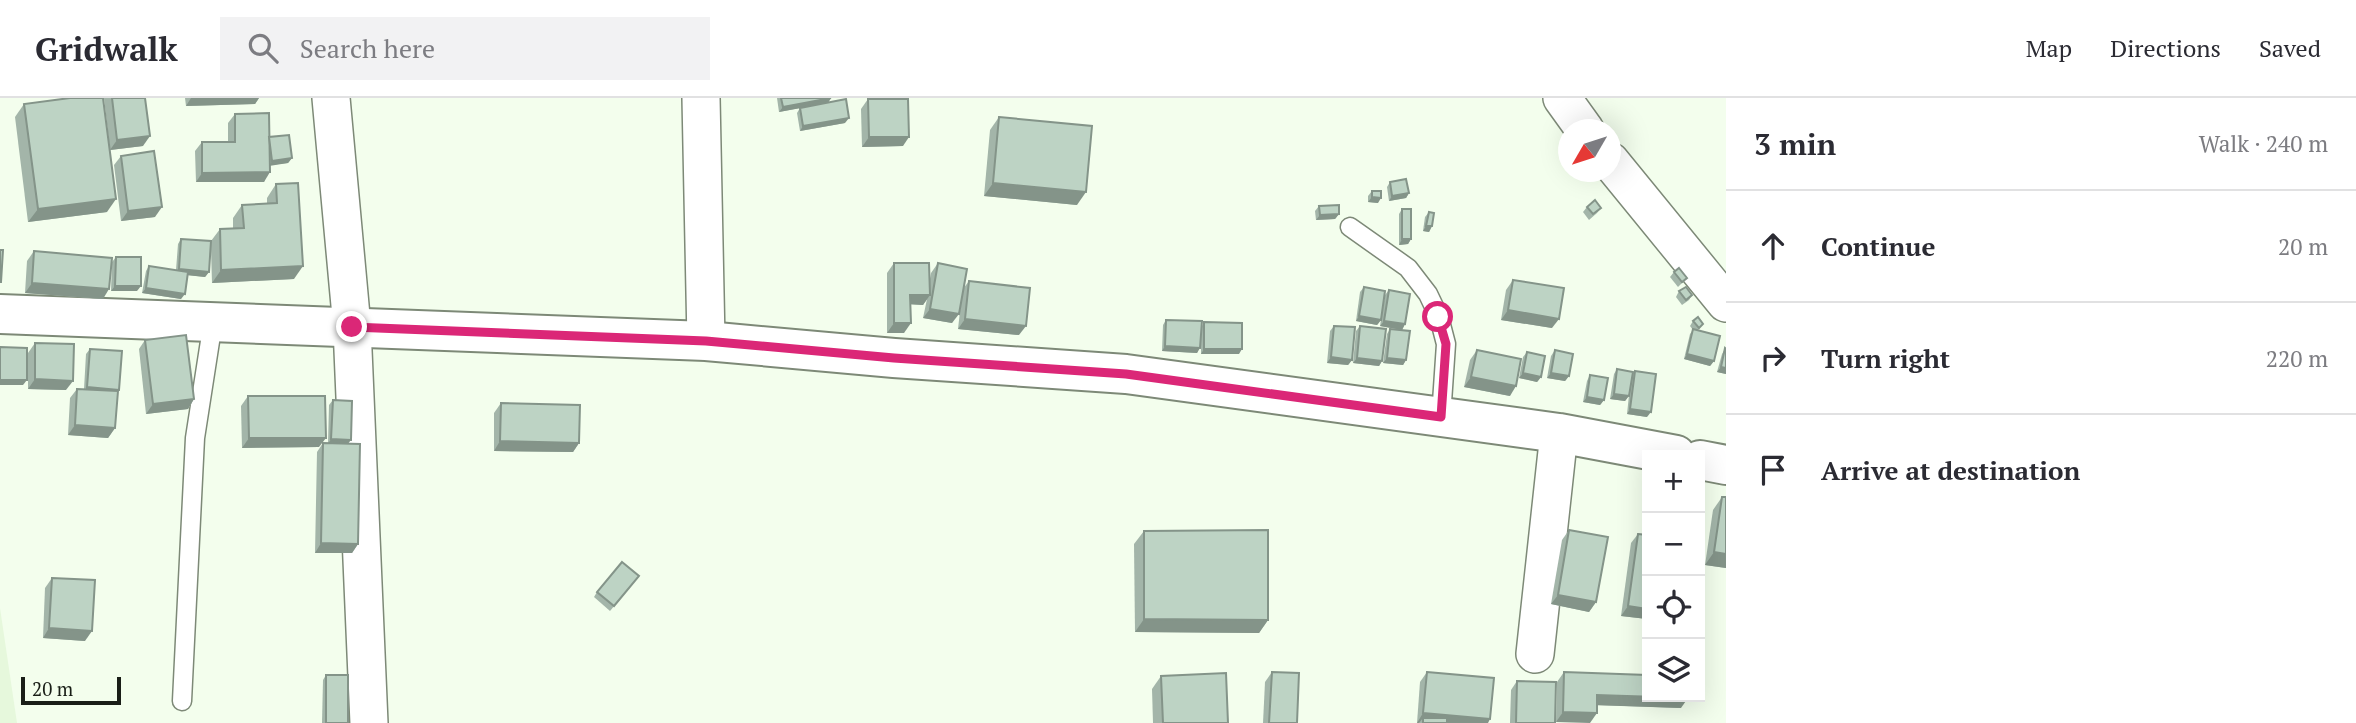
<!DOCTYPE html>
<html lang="en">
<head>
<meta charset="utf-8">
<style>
  body { margin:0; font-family:"PT Serif",serif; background:#f2f2f3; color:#2b2b33 }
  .controls { position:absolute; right:21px; bottom:21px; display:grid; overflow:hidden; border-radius:0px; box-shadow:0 7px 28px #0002 }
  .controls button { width:63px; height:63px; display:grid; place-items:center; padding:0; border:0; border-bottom:2px solid #e1e1e2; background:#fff; color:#2b2b33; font:35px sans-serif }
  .compass { position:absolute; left:1558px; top:21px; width:63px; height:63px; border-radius:50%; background:#fff; box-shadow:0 7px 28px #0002; rotate:231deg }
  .scale { position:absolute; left:21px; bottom:18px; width:100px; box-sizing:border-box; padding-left:7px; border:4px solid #191e17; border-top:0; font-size:19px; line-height:24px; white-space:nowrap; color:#191e17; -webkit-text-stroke:5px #f3feed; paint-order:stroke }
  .stop { position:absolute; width:21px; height:21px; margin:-16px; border:5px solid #db2777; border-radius:50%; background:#fff }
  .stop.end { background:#db2777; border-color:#fff; box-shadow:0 2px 7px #0008 }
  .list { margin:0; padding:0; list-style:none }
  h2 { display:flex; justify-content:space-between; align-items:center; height:91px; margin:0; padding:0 28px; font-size:30px }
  h2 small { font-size:23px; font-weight:400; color:#7c7c81 }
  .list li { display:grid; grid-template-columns:46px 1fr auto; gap:21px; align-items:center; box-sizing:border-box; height:112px; padding:0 28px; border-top:2px solid #e1e1e2 }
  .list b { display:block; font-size:26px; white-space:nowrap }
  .list em { font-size:23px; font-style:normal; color:#7c7c81 }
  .icon { flex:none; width:38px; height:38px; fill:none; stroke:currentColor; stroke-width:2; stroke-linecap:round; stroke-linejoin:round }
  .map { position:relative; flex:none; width:1726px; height:625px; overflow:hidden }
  header { display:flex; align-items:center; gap:42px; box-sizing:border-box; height:98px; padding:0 35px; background:#fff; border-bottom:2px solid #e1e1e2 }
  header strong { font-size:33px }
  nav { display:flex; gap:38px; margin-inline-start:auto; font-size:24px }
  .search { width:490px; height:63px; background:#f2f2f3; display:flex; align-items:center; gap:18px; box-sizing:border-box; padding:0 24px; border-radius:0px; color:#7c7c81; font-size:26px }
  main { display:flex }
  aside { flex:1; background:#fff }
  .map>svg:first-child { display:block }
  .built { fill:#e6f8dc }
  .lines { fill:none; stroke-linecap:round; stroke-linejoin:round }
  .lane-casing { stroke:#7d8977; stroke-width:21 }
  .street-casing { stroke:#7d8977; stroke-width:40 }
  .primary-casing { stroke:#7d8977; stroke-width:42 }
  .lane { stroke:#fff; stroke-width:18 }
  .street { stroke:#fff; stroke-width:37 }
  .primary { stroke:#fff; stroke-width:38 }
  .wall { fill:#a3b5a9 }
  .shaded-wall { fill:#849489 }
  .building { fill:#bdd3c4; stroke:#849489; stroke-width:2 }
  .route { stroke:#db2777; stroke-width:9 }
</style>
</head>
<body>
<header>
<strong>Gridwalk</strong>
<div class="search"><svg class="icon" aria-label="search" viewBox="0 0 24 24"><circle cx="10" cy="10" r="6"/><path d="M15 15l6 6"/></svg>Search here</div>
<nav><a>Map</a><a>Directions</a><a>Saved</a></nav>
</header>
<main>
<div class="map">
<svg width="1726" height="625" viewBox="0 0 1726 625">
  <rect width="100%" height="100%" fill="#f3feed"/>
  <polygon class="built" points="0,510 17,625 0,625"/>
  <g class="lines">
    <defs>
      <g id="lane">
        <polyline points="1350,129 1408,170 1428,196 1439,219 1446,246 1441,319"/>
        <polyline points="182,603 195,340 213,224"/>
      </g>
      <g id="street">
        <polyline points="331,0 352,229 369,625"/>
        <polyline points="701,0 706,243"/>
        <polyline points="1562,0 1585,32"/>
        <polyline points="1610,63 1726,205"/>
        <polyline points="1535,556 1559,335"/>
      </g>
      <g id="primary">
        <polyline points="0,216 706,243 894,260 1126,276 1559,335 1676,357"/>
        <polyline points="1700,362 1726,367"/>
      </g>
    </defs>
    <use href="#lane" class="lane-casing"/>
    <use href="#street" class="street-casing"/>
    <use href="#primary" class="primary-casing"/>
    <use href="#lane" class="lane"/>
    <use href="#street" class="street"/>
    <use href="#primary" class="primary"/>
  </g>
  <g class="wall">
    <polygon points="104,0 145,0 143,48 110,52"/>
    <polygon points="185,0 259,0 255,6 186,8"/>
    <polygon points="777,0 831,0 828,4 845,25 800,33 797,15 800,10 779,14"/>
    <polygon points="868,1 903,48 862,49 861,11"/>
    <polygon points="24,6 107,114 28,124 15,19"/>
    <polygon points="235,16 270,39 292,60 288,65 270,67 264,84 196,84 195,53 202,44 228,44 228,25"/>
    <polygon points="999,19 1077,107 984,98 990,32"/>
    <polygon points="121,58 155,119 121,123 114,67"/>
    <polygon points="1390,84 1409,95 1406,100 1389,103 1387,89"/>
    <polygon points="276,86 294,181 212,185 211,151 209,174 205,179 188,177 181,201 142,195 146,173 149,168 176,172 178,146 181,141 211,143 220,131 233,130 233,120 242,107 267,106 267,100"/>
    <polygon points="1372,93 1378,105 1368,104 1368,98"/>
    <polygon points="1319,108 1339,116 1335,121 1316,122 1315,113"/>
    <polygon points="1587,109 1601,110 1597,115 1589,122 1583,114"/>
    <polygon points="1402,111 1411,141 1408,146 1399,147 1399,116"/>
    <polygon points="1429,114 1432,128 1429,134 1423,133 1425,119"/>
    <polygon points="34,153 103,201 25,195 27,163"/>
    <polygon points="116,159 137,193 111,193 112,164"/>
    <polygon points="894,165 929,186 931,175 938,165 963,191 969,183 1019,237 958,231 961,204 952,225 923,220 927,201 923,207 910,206 904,235 887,235 887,175"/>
    <polygon points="1674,174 1687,180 1678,189 1670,179"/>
    <polygon points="1513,182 1552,230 1501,222 1506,192"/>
    <polygon points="1364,189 1381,222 1377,227 1356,223 1360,194"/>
    <polygon points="1389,192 1405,226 1402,232 1380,228 1385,197"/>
    <polygon points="1679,193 1692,197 1689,202 1682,207 1676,199"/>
    <polygon points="1166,222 1202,228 1204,224 1239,256 1201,256 1201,245 1197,255 1162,253 1163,227"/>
    <polygon points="1693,223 1703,226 1698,232 1714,263 1710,268 1684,261 1690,236 1693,232 1690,228"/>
    <polygon points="1334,228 1352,262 1348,267 1327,265 1330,233"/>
    <polygon points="1360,228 1382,263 1379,268 1353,265 1356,233"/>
    <polygon points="1390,231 1406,262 1403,267 1383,265 1387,236"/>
    <polygon points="145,242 194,301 188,311 146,316 139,251"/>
    <polygon points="35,245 66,292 28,291 28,255"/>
    <polygon points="90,251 117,293 115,330 108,340 68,337 70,300 77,291 84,291 86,256"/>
    <polygon points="1725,251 1726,276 1717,274 1722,256"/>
    <polygon points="1477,252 1510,298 1464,289 1470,262"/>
    <polygon points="1555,252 1569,278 1565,283 1547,280 1551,258"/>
    <polygon points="1527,254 1541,279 1537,284 1519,280 1523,259"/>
    <polygon points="1617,271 1632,276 1635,273 1647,319 1627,316 1629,297 1625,303 1610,301 1614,276"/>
    <polygon points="1590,277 1604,302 1600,307 1583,304 1587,283"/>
    <polygon points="248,298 319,349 242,350 241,308"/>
    <polygon points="333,302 348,345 358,446 352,455 315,455 317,354 323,345 328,345 329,307"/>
    <polygon points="501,305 579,345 573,354 494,353 494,315"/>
    <polygon points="1722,399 1726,399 1726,470 1705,467 1713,412"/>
    <polygon points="1569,432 1596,504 1589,514 1551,506 1562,442"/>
    <polygon points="1144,433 1268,522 1259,535 1135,534 1134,446"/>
    <polygon points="1638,436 1647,437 1647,521 1621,518 1631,445"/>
    <polygon points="639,478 610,513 594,499 597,494"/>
    <polygon points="52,480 85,543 43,540 45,490"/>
    <polygon points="1272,574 1297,625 1263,625 1265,584"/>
    <polygon points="1427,574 1488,625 1417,625 1420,584"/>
    <polygon points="1564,574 1681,610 1597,607 1556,624 1557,584"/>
    <polygon points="326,577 348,625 322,625 323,582"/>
    <polygon points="1161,578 1228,625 1153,625 1152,591"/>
    <polygon points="1517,583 1555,625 1510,625 1511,592"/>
  </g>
  <g class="shaded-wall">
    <polygon points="191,0 259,0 255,6 186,8"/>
    <polygon points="831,0 828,5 779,14 783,9"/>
    <polygon points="849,20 845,25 800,33 803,28"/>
    <polygon points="150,38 143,48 110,52 117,42"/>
    <polygon points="869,39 909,39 903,48 862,49"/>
    <polygon points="292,60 288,65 269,68 272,63"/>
    <polygon points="270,74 264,84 196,84 202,75"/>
    <polygon points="993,85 1086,94 1077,107 984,98"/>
    <polygon points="1409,95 1406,100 1389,103 1392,98"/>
    <polygon points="1372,99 1381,100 1378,105 1368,104"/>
    <polygon points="116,101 107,114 28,124 38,111"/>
    <polygon points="162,109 155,119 121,123 128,113"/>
    <polygon points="1339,116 1335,121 1316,122 1320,117"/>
    <polygon points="1426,128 1432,128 1429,134 1423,133"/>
    <polygon points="1402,141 1411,141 1408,146 1399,147"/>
    <polygon points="303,168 294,181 212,185 221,172"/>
    <polygon points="179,171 209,174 205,179 176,176"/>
    <polygon points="32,185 109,191 103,201 25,195"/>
    <polygon points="115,188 141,188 137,193 111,193"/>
    <polygon points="146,190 185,196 181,201 142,195"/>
    <polygon points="910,197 930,197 923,207 904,206"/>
    <polygon points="930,211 959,216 952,225 923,220"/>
    <polygon points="1508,212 1559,221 1552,230 1501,222"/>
    <polygon points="1359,218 1381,222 1377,227 1356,223"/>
    <polygon points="965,221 1026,228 1019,237 958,231"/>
    <polygon points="1384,223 1405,226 1402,232 1380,228"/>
    <polygon points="894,225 911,225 904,235 887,235"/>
    <polygon points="1165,248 1200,250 1197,255 1162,253"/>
    <polygon points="1204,251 1242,251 1239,256 1201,256"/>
    <polygon points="1687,256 1714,263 1710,268 1684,261"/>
    <polygon points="1331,259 1352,262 1348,267 1327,265"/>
    <polygon points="1357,260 1382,263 1379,268 1353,265"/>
    <polygon points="1387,260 1406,262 1403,267 1383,265"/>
    <polygon points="1721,269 1726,270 1726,276 1717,274"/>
    <polygon points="1523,275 1541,279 1537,284 1519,280"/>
    <polygon points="1551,275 1569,278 1565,283 1547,280"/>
    <polygon points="1471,279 1516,288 1510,298 1464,289"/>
    <polygon points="35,281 73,283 66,292 28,291"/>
    <polygon points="0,282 27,282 23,287 0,287"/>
    <polygon points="87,289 119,292 115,297 84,294"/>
    <polygon points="1614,296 1629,298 1625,303 1610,301"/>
    <polygon points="1587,299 1604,302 1600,307 1583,304"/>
    <polygon points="194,301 188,311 146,316 153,306"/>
    <polygon points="1630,311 1651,314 1647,319 1627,316"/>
    <polygon points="75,327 115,330 108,340 68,337"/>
    <polygon points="249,340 326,340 319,349 242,350"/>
    <polygon points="331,341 351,342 347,347 328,346"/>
    <polygon points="500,343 579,345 573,354 494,353"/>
    <polygon points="321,445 358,446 352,455 315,455"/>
    <polygon points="1714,454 1726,456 1726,470 1705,467"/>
    <polygon points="1558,497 1596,504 1589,514 1551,506"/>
    <polygon points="1628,508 1647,511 1647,521 1621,518"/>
    <polygon points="1144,521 1268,522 1259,535 1135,534"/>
    <polygon points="49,530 92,533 85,543 43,540"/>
    <polygon points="1597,597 1688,600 1681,610 1591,607"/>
    <polygon points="1563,614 1597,615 1590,625 1556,624"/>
    <polygon points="1423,615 1490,621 1488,625 1423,625 1423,620 1419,625 1417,625"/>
  </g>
  <g class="building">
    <polygon points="70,0 103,0 116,101 38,111 24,6"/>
    <polygon points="112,0 145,0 150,38 117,42"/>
    <polygon points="781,0 831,0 783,9"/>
    <polygon points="846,1 849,20 803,28 800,10"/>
    <polygon points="868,1 908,1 909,39 869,39"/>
    <polygon points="269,15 270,74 202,75 202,44 235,44 235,16"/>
    <polygon points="999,19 1092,28 1086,94 993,85"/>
    <polygon points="289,37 292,60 272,63 269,39"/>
    <polygon points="154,53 162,109 128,113 121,58"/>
    <polygon points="1406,81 1409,95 1392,98 1390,84"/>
    <polygon points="298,85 303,168 221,172 220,131 244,130 242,107 277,105 276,86"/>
    <polygon points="1372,93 1381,93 1381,100 1372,99"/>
    <polygon points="1595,102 1601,110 1593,116 1587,109"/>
    <polygon points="1339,107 1339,116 1320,117 1319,108"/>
    <rect x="1402" y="111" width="9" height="30"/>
    <polygon points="1429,114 1434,115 1432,128 1426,128"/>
    <polygon points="181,141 211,143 209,174 179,171"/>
    <polygon points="0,152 3,152 1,184 0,184"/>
    <polygon points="34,153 112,160 109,191 32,185"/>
    <polygon points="116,159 141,159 141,188 115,188"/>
    <polygon points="894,165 929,165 930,197 910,197 911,225 894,225"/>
    <polygon points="938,165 967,171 959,216 930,211"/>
    <polygon points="149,168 188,174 185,196 146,190"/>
    <polygon points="1679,170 1687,180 1682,184 1674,174"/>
    <polygon points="1513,182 1564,190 1559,221 1508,212"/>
    <polygon points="969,183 1030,190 1026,228 965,221"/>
    <polygon points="1364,189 1385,193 1381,222 1359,218"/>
    <polygon points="1686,189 1692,197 1686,202 1679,193"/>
    <polygon points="1389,192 1410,196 1405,226 1384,223"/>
    <polygon points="1698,219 1703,226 1699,230 1693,223"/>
    <polygon points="1166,222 1202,223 1200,250 1165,248"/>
    <polygon points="1204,224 1242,225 1242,251 1204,251"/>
    <polygon points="1334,228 1355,229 1352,262 1331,259"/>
    <polygon points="1360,228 1386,231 1382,263 1357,260"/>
    <polygon points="1390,231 1410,233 1406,262 1387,260"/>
    <polygon points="1693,231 1720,238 1714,263 1687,256"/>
    <polygon points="186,237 194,301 153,306 145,242"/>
    <polygon points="35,245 74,246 73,283 35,281"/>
    <polygon points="0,249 27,250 27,282 0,282"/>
    <polygon points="1725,250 1726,251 1726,270 1721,269"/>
    <polygon points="90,251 122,253 119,292 87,289"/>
    <polygon points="1477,252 1521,261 1516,288 1471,279"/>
    <polygon points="1555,252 1573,256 1569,278 1551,275"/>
    <polygon points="1527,254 1545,258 1541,279 1523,275"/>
    <polygon points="1617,271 1633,274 1629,298 1614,296"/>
    <polygon points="1635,273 1656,276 1651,314 1630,311"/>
    <polygon points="1590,277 1608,280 1604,302 1587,299"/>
    <polygon points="77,291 118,293 115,330 75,327"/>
    <polygon points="248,298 325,298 326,340 249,340"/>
    <polygon points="333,302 352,303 351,342 331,341"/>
    <polygon points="501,305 580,307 579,345 500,343"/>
    <polygon points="323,345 360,346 358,446 321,445"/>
    <polygon points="1722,399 1726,399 1726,456 1714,454"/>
    <polygon points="1268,432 1268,522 1144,521 1144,433"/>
    <polygon points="1569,432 1608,439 1596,504 1558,497"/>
    <polygon points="1638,436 1647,437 1647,511 1628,508"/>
    <polygon points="622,464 639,478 614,508 597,494"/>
    <polygon points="52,480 95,482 92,533 49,530"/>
    <polygon points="1272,574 1299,575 1297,625 1269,625"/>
    <polygon points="1427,574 1494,580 1490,621 1423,615"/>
    <polygon points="1564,574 1647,577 1647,599 1688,599 1688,600 1597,597 1597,615 1563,614"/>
    <polygon points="1226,575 1228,625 1163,625 1161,578"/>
    <rect x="326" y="577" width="22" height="48"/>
    <polygon points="1517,583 1556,584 1555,625 1516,625"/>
    <rect x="1423" y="620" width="24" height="5"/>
  </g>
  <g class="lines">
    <polyline class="route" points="352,229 706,243 894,260 1126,276 1441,319 1446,246 1438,219"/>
  </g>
</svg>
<div class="controls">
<button>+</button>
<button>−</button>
<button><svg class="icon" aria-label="locate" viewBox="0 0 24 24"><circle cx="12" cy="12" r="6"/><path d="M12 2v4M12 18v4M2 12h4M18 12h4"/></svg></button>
<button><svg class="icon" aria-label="layers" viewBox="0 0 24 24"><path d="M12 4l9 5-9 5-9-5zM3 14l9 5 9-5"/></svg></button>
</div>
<svg class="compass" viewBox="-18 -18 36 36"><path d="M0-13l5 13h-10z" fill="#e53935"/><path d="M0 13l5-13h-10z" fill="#7c7c81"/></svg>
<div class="scale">20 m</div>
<div class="stop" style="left:1438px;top:219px"></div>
<div class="stop end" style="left:352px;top:229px"></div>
</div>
<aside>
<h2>3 min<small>Walk · 240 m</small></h2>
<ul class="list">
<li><svg class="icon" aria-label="ahead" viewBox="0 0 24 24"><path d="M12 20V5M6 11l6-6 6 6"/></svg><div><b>Continue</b></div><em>20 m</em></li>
<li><svg class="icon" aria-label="right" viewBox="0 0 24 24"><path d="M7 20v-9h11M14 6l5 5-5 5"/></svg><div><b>Turn right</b></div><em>220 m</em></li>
<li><svg class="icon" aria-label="arrive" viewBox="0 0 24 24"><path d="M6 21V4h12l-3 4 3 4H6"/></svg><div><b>Arrive at destination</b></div></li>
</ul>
</aside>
</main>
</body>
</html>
